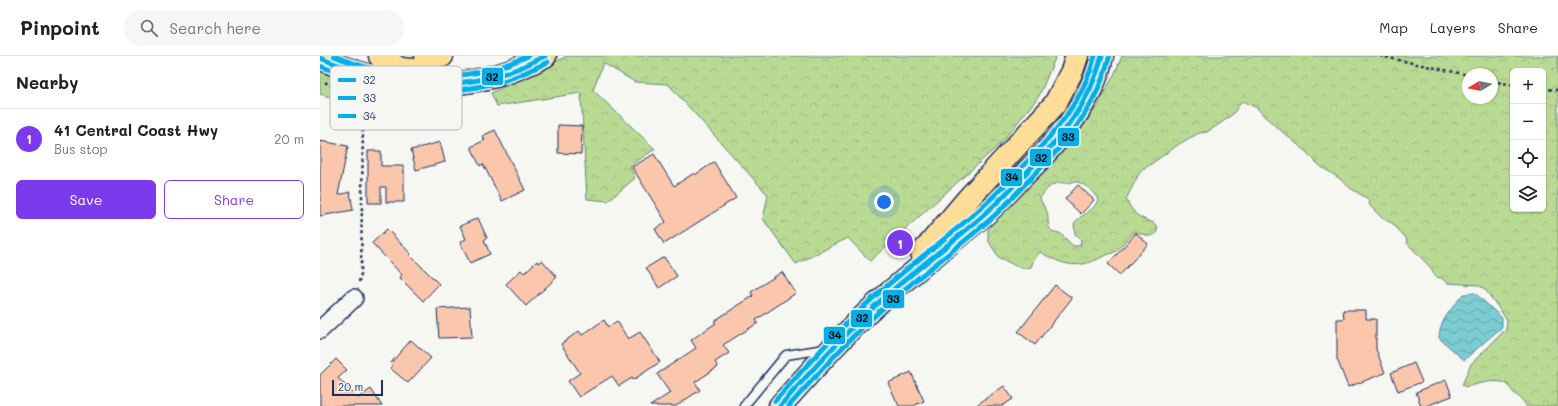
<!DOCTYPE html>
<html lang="en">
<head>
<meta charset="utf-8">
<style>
  body { margin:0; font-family:Mali,sans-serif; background:#f6f6f6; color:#202124 }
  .controls { position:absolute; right:12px; top:12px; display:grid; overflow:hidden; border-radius:6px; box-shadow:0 1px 3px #0004 }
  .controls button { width:36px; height:36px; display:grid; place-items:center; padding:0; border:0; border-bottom:1px solid #e0e0e0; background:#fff; color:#202124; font:20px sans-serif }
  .compass { position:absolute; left:1142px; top:12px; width:36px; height:36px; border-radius:50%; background:#fff; box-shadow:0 1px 3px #0004; rotate:260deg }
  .scale { position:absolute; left:12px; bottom:10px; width:51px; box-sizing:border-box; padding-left:4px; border:2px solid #1b2f5e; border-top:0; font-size:11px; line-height:14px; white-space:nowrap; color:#1b2f5e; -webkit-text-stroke:3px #f6f6f2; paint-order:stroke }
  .you { position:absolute; left:564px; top:146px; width:14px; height:14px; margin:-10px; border:3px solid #fff; border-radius:50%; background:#1a73e8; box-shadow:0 0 0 6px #1a73e833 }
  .badge { display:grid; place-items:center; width:26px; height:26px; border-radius:50%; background:#7c3aed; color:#fff; font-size:13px; font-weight:700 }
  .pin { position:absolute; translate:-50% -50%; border:2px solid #fff; box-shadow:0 1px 4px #0006 }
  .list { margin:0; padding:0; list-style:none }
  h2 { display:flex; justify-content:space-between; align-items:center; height:52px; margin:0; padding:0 16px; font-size:17px }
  h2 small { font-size:13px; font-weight:400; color:#757577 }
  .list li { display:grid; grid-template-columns:26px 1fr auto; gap:12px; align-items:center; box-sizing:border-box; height:60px; padding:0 16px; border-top:1px solid #e0e0e0 }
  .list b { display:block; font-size:15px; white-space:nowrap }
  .list p { margin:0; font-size:13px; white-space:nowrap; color:#757577 }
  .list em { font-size:13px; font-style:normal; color:#757577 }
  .actions { display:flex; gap:8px; padding:12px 16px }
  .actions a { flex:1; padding:9px 0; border:1px solid #7c3aed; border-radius:6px; text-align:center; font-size:14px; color:#7c3aed }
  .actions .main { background:#7c3aed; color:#fff }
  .icon { flex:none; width:22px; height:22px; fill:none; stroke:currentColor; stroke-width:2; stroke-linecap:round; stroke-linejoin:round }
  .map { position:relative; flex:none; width:1238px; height:350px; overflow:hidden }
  header { display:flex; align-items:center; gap:24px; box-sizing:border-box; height:56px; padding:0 20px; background:#fff; border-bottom:1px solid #e0e0e0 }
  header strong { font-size:19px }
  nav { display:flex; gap:22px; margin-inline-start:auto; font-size:14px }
  .search { width:280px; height:36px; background:#f6f6f6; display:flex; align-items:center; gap:10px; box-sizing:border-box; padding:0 14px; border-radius:22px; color:#757577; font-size:15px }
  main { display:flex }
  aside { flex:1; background:#fff }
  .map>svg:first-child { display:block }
  .forest { fill:url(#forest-crowns); stroke:#6a8478; fill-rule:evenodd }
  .water { fill:url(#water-waves); stroke:#558da4 }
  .building { fill:#fbc7ac; stroke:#1b2f5e }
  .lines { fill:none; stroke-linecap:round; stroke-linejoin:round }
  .lane-casing { stroke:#1b2f5e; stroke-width:11 }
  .street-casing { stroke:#1b2f5e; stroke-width:20 }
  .highway-casing { stroke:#1b2f5e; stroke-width:25 }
  .path { stroke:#1b2f5e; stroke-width:2.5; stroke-dasharray:3 3; stroke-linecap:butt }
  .lane { stroke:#f6f6f2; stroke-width:8 }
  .street { stroke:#f6f6f2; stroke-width:17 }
  .highway { stroke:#fedd96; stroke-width:22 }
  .bus-1-casing { stroke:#f6f6f2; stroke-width:8 }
  .bus-2-casing { stroke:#f6f6f2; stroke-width:8 }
  .bus-3-casing { stroke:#f6f6f2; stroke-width:8 }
  .bus-1 { stroke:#01aee8; stroke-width:5 }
  .bus-2 { stroke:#01aee8; stroke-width:5 }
  .bus-3 { stroke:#01aee8; stroke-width:5 }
  .key { fill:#f6f6f2; stroke:#b4bac6; stroke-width:1 }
  .key-label { font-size:11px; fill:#1b2f5e }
  .line-badge { stroke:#f6f6f2; stroke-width:1.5 }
  .pale-badge-label { font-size:11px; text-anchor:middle; font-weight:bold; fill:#111 }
</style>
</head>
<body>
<header>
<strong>Pinpoint</strong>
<div class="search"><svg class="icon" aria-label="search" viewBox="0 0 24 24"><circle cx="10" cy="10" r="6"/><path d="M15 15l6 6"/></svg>Search here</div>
<nav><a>Map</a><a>Layers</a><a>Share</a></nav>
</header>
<main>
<aside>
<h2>Nearby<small></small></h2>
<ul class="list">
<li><span class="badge">1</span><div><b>41 Central Coast Hwy</b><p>Bus stop</p></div><em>20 m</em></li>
</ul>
<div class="actions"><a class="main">Save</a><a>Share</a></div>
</aside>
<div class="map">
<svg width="1238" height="350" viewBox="0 0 1238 350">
  <defs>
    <pattern id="forest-crowns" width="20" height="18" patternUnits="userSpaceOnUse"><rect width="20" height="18" fill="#b9da93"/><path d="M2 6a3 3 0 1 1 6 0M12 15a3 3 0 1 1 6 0" fill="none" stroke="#9ebb81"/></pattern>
    <pattern id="water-waves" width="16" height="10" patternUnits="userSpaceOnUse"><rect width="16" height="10" fill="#7bccd3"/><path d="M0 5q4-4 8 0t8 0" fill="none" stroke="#64a6ae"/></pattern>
  </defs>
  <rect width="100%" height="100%" fill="#f6f6f2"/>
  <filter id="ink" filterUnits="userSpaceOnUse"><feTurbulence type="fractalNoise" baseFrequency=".025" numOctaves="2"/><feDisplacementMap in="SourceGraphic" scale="8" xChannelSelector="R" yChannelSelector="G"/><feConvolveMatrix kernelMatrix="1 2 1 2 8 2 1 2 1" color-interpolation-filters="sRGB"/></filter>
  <g filter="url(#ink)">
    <g class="forest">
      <polygon points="247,0 736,0 719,40 681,87 550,205 528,182 476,208 443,163 448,139 348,28 315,26 283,7 273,34 335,93 310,110 315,122 288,145 267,143 261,37 177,50 171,37"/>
      <path d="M 802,0 L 1238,0 L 1238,350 L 1206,350 C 1203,343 1198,341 1193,336 C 1191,334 1190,330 1187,328 C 1178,322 1156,328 1146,331 L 1142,329 L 1151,308 L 1186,273 L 1187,264 L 1165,233 L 1158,229 L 1128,227 L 1121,222 L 1116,221 L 1111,212 L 1087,187 L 1086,182 L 1072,167 L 1063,163 L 1050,150 L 1048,143 L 1030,132 L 1019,122 L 1000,110 L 984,94 L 945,61 L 937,52 L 922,45 L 913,58 L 901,67 L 887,76 L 879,77 L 859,88 L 820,116 L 806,143 C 810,151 815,160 824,163 C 831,167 833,165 838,171 L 836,178 L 830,180 L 815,176 C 807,181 803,190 796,195 C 792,198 788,198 784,200 C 758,214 745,210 720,196 L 714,203 L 711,211 C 699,216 690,205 679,202 L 668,184 L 668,173 L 747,90 L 762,71 L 778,49 L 794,19 ZM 1193,15 L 1223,15 L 1223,153 L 1193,153 ZM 1148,18 L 1172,18 L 1172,42 L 1148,42 ZM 754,125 C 765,127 772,135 778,143 C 775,156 760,158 754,168 L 755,178 L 761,184 L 760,190 L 753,190 L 740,177 C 724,176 730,165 727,156 C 725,151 721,147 720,142 C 725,135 730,128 738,127 C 745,126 748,129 754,125 Z"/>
      <polygon points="0,15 28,30 22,45 0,38"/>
    </g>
    <path class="water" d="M 1155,237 L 1182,262 L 1182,271 L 1144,304 L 1119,282 C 1119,265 1133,251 1143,238 Z"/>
    <g class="building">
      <polygon points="238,69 262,70 261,98 238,97"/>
      <polygon points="175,74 205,134 182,145 163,108 160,110 151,91 165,84 162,80"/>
      <polygon points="0,85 28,90 18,139 30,136 33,154 0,160"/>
      <polygon points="120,86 125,106 96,114 91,94"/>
      <polygon points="48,95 61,95 61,110 84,110 84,146 66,146 66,131 61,131 61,147 48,147"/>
      <polygon points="334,98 354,130 374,117 375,119 394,106 416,142 344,188 335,173 346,166 312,111"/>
      <polygon points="758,129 774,144 761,158 745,143"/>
      <polygon points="158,162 167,182 164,184 170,198 150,207 140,186 146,183 140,170"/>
      <polygon points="67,173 90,197 89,198 119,228 103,245 80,222 82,219 52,187"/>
      <polygon points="816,177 828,188 800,219 788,208"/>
      <polygon points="344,201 357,220 339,232 326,212"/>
      <polygon points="222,204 237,221 206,250 186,228 201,214 204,217 217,205 218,207"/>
      <polygon points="462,216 476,237 436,264 438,267 403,289 409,297 395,306 398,311 375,326 380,334 356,350 330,350 350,337 337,318 376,292 371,284 396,267 394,265 433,240 431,236"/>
      <polygon points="735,229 752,242 715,289 698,276"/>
      <polygon points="150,251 152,281 119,282 117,253"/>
      <polygon points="1023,254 1046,254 1046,263 1056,263 1056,293 1065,317 1028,331 1017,303 1017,263 1024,263"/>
      <polygon points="284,264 288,271 297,265 308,283 320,276 340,306 313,324 312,322 299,330 292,320 259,341 248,325 260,317 241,288 259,275 262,279"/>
      <polygon points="91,284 111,302 88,327 70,312 72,310 70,308"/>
      <polygon points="16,303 27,314 18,322 38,342 51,333 62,350 0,350 0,319"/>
      <polygon points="1094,307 1102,326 1078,335 1071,317"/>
      <polygon points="591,316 604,345 593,350 579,350 568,327"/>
      <polygon points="1126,324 1132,340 1106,350 1101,350 1096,336"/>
      <polygon points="684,330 693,343 682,350 655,350"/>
    </g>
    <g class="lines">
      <defs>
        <polyline id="lane" points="424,350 466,299 505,293"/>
        <polyline id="street" points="0,274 34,242"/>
        <g id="highway">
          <polyline points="60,0 80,13 107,15"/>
          <polyline points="106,0 122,0"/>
          <path d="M 0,2 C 74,36 152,39 225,0"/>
          <polyline points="602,197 646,145 735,48 752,15 757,0"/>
          <path d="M 460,350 C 494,312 528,273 567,239 C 599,211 633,185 665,158 C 679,146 692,131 706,117 C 738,85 773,47 782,0"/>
        </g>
      </defs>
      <use href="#lane" class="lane-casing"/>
      <use href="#street" class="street-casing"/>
      <use href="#highway" class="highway-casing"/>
      <g class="path">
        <polyline points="1060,0 1148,19"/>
        <polyline points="1172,25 1193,29"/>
        <polyline points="5,26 35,49 50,52"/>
        <polyline points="1223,33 1238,34"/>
        <polyline points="39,226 41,218 43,70 49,57 54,39"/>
      </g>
      <use href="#lane" class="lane"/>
      <use href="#street" class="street"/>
      <use href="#highway" class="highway"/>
      <defs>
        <g id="bus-1">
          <path d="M 0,2 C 66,29 128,39 197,13 C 207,9 216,4 225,0"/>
          <path d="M 460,350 C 494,312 528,273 567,239 C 599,211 633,186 665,158 C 679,146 692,131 706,117 C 741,82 769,49 782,0"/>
        </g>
        <g id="bus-2">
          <path d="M 0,10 C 56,32 111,43 171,28 C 191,24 209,15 228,6"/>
          <path d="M 469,350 C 502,313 535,276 572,244 C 606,214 642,189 675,159 C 688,147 699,134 711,122 C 747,86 776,52 789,2"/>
        </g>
        <g id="bus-3">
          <path d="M 14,0 C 77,26 145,29 208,0"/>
          <path d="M 455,345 C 489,307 523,268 562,234 C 595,205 630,180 662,151 C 676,139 688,125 701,112 C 733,79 763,46 775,0"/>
        </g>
      </defs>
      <use href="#bus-1" class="bus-1-casing"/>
      <use href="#bus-2" class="bus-2-casing"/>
      <use href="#bus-3" class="bus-3-casing"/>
      <use href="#bus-1" class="bus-1"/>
      <use href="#bus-2" class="bus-2"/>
      <use href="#bus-3" class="bus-3"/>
    </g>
  </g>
  <rect x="10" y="10" width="132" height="64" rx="6" class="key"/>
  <rect x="18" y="22" width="18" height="4" fill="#01aee8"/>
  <rect x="18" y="40" width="18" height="4" fill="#01aee8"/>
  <rect x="18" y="58" width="18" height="4" fill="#01aee8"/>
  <g class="key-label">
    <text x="43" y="28">32</text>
    <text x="43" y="46">33</text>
    <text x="43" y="64">34</text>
  </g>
  <g class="line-badge">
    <rect x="161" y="11" width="23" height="19" rx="4" fill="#01aee8"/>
    <rect x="737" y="71" width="23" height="20" rx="4" fill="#01aee8"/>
    <rect x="709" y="92" width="23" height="19" rx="4" fill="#01aee8"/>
    <rect x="680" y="112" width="23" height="19" rx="4" fill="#01aee8"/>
    <rect x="562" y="233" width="23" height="20" rx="4" fill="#01aee8"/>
    <rect x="530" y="253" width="23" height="19" rx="4" fill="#01aee8"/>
    <rect x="503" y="270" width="23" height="19" rx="4" fill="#01aee8"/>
  </g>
  <g class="pale-badge-label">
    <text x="172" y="25">32</text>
    <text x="748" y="85">33</text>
    <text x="721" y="106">32</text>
    <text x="692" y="125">34</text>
    <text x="573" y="247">33</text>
    <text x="542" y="266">32</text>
    <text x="515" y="283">34</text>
  </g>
</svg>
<div class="controls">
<button>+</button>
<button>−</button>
<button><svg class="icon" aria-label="locate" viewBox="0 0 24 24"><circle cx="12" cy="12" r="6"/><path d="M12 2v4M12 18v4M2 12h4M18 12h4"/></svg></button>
<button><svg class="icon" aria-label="layers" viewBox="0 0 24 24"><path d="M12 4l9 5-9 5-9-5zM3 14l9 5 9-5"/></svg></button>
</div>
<svg class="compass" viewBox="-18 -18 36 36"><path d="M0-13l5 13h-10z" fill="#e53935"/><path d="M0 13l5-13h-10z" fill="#757577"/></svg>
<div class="scale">20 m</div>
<div class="you"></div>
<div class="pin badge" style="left:580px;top:187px">1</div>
</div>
</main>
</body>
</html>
